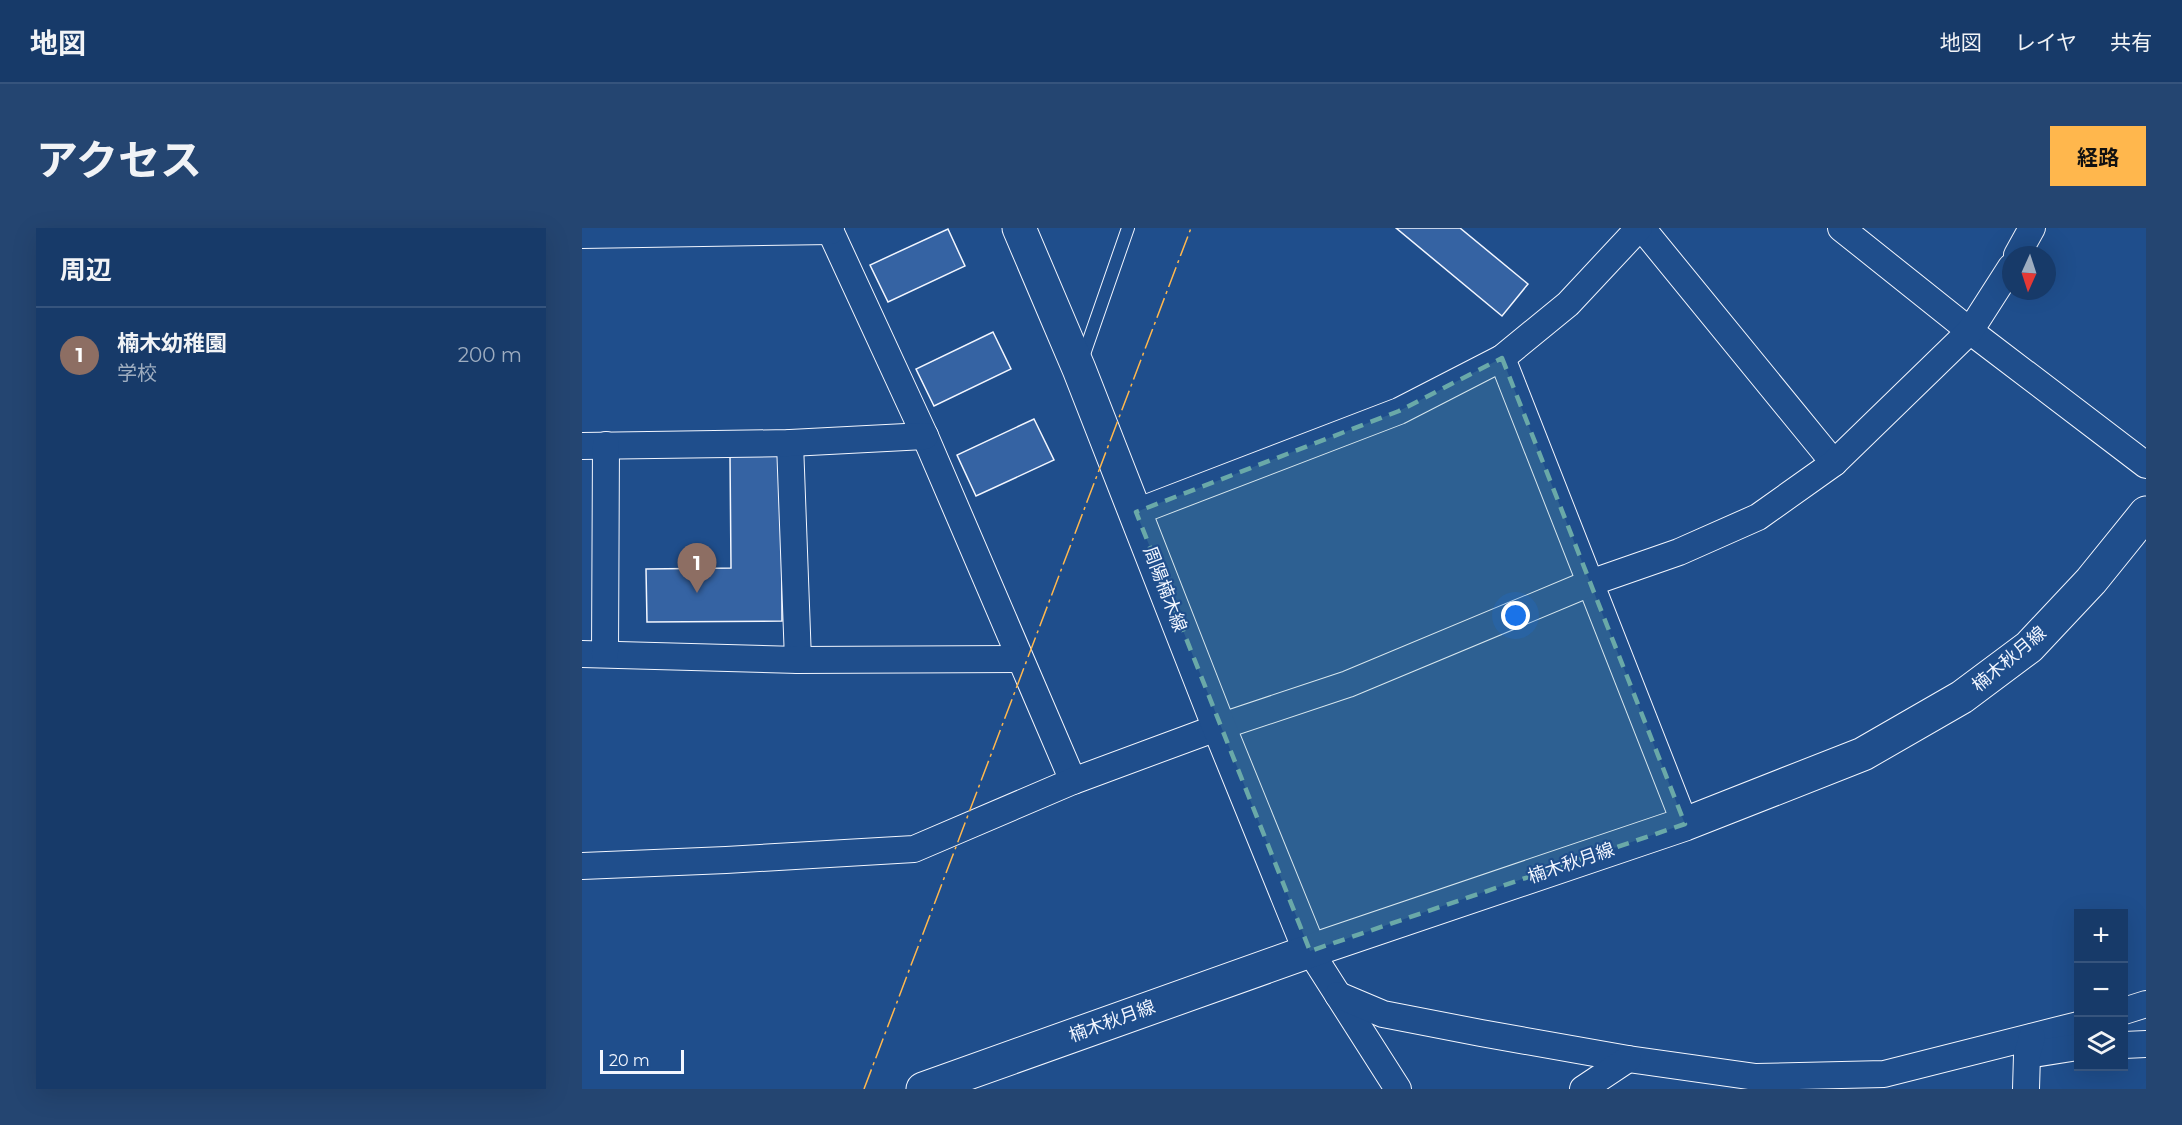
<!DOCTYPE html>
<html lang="ja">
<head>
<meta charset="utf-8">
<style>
  body { margin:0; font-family:Montserrat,"Noto Sans JP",sans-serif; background:#244571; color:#f1f3f6 }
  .controls { position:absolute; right:18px; bottom:18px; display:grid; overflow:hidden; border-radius:0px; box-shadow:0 6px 24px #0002 }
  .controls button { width:54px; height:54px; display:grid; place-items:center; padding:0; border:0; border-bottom:2px solid #36547d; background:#173a69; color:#f1f3f6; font:30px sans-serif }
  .compass { position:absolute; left:1420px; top:18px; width:54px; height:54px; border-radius:50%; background:#173a69; box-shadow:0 6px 24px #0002; rotate:183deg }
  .scale { position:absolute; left:18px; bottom:15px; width:84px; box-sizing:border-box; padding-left:6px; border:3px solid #f2f6ff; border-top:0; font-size:16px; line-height:21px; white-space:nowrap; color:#f2f6ff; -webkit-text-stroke:4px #1f4e8c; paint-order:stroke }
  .you { position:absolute; left:934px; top:388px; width:21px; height:21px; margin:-15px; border:4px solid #fff; border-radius:50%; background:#1a73e8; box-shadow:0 0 0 9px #1a73e833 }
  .badge { display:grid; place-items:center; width:39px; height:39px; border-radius:50%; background:#ffb74d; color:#fff; font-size:20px; font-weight:700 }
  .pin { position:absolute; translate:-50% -50px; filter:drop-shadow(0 2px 3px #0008) }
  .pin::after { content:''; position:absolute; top:32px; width:21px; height:18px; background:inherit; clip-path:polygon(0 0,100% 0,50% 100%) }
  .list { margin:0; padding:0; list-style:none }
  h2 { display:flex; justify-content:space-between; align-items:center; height:78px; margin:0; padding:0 24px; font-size:26px }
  h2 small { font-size:20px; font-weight:400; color:#9eadc0 }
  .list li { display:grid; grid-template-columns:39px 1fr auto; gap:18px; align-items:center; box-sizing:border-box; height:96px; padding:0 24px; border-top:2px solid #36547d }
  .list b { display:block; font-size:22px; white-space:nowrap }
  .list p { margin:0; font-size:20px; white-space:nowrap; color:#9eadc0 }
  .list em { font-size:20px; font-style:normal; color:#9eadc0 }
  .icon { flex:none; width:33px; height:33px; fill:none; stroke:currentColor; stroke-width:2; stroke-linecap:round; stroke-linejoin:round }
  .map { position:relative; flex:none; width:1564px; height:861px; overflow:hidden; border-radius:0px }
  header { display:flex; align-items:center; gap:36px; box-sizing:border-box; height:84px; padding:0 30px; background:#173a69; border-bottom:2px solid #36547d }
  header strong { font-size:28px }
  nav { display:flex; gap:33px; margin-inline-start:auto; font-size:21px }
  .intro { display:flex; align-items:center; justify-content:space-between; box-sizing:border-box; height:144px; padding:0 36px }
  h1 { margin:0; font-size:42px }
  .button { padding:15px 27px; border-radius:0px; background:#ffb74d; color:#111; font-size:21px; font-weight:700 }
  main { display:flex; gap:36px; padding:0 36px }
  aside { flex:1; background:#173a69; border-radius:0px; box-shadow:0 6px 24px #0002 }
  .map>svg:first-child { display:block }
  .building { fill:#3563a3; stroke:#f2f6ff; stroke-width:1.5 }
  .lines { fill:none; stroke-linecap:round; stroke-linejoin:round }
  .lane-casing { stroke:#f2f6ff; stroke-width:14 }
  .street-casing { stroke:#f2f6ff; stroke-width:28 }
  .secondary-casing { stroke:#f2f6ff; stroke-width:35 }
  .lane { stroke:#1f4e8c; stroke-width:12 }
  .street { stroke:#1f4e8c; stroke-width:26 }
  .secondary { stroke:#1f4e8c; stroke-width:33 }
  .power { stroke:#ffb74d; stroke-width:1.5; stroke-dasharray:21 4.5 3 4.5; stroke-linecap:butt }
  .marked { fill:#6aa9a8; fill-opacity:0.2; stroke:#6aa9a8; stroke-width:4.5; stroke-dasharray:12 8; stroke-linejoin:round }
  .labels { text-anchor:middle; stroke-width:4.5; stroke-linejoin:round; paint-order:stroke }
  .street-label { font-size:18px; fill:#f2f6ff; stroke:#1f4e8c }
</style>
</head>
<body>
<header>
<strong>地図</strong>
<nav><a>地図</a><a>レイヤ</a><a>共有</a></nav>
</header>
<div class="intro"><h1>アクセス</h1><a class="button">経路</a></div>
<main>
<aside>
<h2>周辺<small></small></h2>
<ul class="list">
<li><span class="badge" style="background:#8d6e63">1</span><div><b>楠木幼稚園</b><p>学校</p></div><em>200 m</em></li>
</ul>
</aside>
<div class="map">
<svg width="1564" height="861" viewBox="0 0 1564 861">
  <rect width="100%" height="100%" fill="#1f4e8c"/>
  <g class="building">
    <polygon points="814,0 878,0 946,56 920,88"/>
    <polygon points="366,1 383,38 306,74 288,37"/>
    <polygon points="411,104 429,141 352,178 334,141"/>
    <polygon points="452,191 472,232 394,268 375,227"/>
    <polygon points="148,227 199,227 200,393 65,394 64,341 149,340"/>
  </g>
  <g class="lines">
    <defs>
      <polyline id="lane" points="500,132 546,0"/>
      <g id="street">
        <polyline points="247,0 343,208 491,553"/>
        <polyline points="1060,0 1252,235"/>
        <polyline points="1259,0 1388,103 1564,237"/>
        <polyline points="0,7 249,3"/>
        <polyline points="1435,27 1450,0"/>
        <polyline points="920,130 1103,596"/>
        <polyline points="208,215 216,432"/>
        <polyline points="0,218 208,215 343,208"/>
        <polyline points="554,284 817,183 920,130 986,76 1057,0"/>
        <polyline points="0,426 216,432 437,431"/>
        <polyline points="23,426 24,217"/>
        <polyline points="0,638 144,632 332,621 491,553 637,499 766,456 1008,355 1097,324 1176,289 1252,235 1388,103 1429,39"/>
        <polyline points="728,723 816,861"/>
        <polyline points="756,767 801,786 899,805 1046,831 1174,849 1302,846 1496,797"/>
        <polyline points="1542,783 1564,776"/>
        <polyline points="1542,817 1564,816"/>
        <polyline points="1445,827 1496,819"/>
        <polyline points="1001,861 1046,831"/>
        <polyline points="1444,861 1445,827 1450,809"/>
      </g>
      <g id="secondary">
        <polyline points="437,0 497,141 637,499 728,723"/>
        <polyline points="341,861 728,723 1103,596 1281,526 1380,469 1447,419 1509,353 1564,285"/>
      </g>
    </defs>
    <use href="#lane" class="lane-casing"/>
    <use href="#street" class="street-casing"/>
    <use href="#secondary" class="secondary-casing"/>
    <use href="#lane" class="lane"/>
    <use href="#street" class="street"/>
    <use href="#secondary" class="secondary"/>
    <polyline class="power" points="282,861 609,0"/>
  </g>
  <path class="marked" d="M 920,130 L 1103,596 L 728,723 L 554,284 L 817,183 Z"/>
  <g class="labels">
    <g class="street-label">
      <text transform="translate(583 361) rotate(69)" y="6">周陽楠木線</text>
      <text transform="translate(1427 431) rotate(-40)" y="6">楠木秋月線</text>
      <text transform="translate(989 635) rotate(-19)" y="6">楠木秋月線</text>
      <text transform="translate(530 793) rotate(-20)" y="6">楠木秋月線</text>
    </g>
  </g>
</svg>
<div class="controls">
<button>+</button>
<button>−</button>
<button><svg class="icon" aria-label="layers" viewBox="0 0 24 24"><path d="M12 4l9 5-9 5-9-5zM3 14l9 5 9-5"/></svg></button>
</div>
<svg class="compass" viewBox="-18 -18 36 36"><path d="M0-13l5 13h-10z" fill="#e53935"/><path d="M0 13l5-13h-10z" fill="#9eadc0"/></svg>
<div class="scale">20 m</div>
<div class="you"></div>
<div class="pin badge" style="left:115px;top:365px;background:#8d6e63">1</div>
</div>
</main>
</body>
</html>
